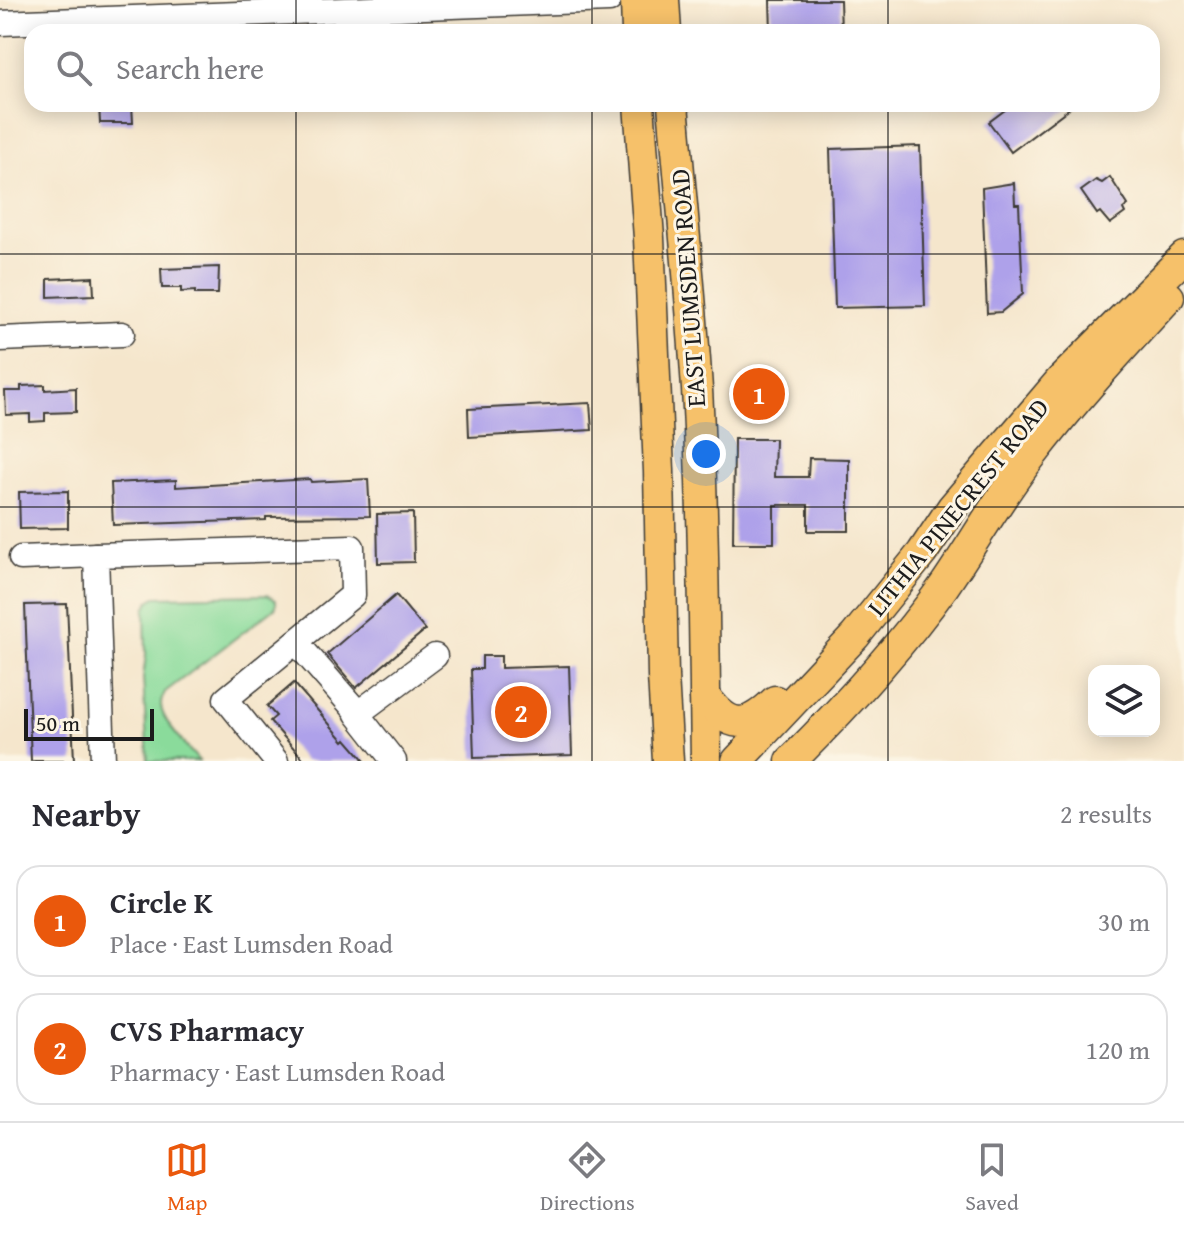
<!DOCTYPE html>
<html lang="en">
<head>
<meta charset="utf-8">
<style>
  body { margin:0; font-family:"Gentium Book Plus",serif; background:#f7f7f7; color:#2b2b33 }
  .controls { position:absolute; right:24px; bottom:24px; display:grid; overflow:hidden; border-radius:16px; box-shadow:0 4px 20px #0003 }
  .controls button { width:72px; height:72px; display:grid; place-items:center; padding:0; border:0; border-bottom:2px solid #e1e1e2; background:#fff; color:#2b2b33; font:40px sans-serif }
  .scale { position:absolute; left:24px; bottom:20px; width:130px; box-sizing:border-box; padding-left:8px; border:4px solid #1c1c1c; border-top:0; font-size:22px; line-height:28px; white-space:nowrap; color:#1c1c1c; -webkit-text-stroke:6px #fcf5e5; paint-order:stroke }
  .you { position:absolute; left:706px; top:454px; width:28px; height:28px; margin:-20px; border:6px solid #fff; border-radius:50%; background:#1a73e8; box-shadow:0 0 0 12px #1a73e833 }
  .badge { display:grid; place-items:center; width:52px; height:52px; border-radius:50%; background:#ea580c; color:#fff; font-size:26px; font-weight:700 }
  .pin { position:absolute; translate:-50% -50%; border:4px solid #fff; box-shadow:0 2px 8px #0006 }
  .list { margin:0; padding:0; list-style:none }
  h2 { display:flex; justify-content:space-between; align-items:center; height:104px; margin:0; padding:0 32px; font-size:34px }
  h2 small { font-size:26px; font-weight:400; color:#7c7c81 }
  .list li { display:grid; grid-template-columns:52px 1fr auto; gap:24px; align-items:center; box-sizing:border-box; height:112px; margin:0 16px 16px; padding:0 16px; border:2px solid #e1e1e2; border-radius:24px }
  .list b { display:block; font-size:30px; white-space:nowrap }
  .list p { margin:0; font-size:26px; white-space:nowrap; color:#7c7c81 }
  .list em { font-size:26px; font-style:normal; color:#7c7c81 }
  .icon { flex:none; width:44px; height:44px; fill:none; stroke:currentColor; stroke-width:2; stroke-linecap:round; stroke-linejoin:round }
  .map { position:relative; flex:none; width:1184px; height:761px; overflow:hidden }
  .search { position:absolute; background:#fff; box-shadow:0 4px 20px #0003; left:24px; right:24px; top:24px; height:88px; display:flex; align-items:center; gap:20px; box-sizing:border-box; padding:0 28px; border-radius:24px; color:#7c7c81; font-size:30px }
  .sheet { height:360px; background:#fff }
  nav { display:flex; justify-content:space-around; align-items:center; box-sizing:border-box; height:112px; border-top:2px solid #e1e1e2; background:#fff; font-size:22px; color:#7c7c81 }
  nav a { display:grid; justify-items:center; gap:4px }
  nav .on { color:#ea580c }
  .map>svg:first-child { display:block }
  .green { fill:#8adb9b; stroke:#537c5c; stroke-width:2 }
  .building { fill:#aea1ea }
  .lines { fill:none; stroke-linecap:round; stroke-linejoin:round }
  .minor-casing { stroke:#3d3a36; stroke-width:27 }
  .major-casing { stroke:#3d3a36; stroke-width:33 }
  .minor { stroke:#fff; stroke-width:24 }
  .major { stroke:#f6c16b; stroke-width:30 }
  .grid { fill:none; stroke:#1c1c1c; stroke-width:2; stroke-opacity:0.55 }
  .labels { text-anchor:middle; stroke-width:6; stroke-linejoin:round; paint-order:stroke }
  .street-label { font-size:26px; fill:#1c1c1c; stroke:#fcf5e5 }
</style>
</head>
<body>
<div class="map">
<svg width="1184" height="761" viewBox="0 0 1184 761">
  <rect width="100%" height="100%" fill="#fcf5e5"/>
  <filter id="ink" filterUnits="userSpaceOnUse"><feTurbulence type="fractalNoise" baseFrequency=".0125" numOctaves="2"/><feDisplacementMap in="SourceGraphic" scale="16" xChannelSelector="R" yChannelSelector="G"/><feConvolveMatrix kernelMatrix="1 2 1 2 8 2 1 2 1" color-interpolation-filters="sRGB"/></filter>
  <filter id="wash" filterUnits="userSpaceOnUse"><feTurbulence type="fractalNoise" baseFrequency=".006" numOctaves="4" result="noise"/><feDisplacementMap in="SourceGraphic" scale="32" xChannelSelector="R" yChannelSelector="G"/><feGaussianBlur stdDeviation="1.8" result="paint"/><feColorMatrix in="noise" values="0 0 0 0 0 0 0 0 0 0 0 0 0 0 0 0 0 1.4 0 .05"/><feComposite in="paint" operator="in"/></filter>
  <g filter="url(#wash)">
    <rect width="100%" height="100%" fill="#f5e6cc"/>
    <path class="green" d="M 267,595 L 276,600 L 276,607 L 165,692 C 164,695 160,702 161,705 C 161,721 189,749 199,761 L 148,761 L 143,678 L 146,655 L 145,609 L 149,601 L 156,597 Z"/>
    <g id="blocks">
      <g class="building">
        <polygon points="770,0 840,0 841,32 771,32"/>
        <polygon points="99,104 132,104 133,123 100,123"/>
        <polygon points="1013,104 1075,104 1011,152 989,122"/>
        <polygon points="920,146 925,306 835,308 830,149"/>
        <polygon points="1110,177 1128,205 1123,209 1125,213 1110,224 1100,212 1097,214 1081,191 1096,180 1102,183"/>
        <polygon points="1014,183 1015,204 1019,204 1023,294 1001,312 987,313 982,188"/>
        <polygon points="219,267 218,294 195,294 195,291 181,292 181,288 162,288 161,269"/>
        <polygon points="93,277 94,295 48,297 48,279"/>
        <polygon points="45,385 45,390 76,388 76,412 45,413 45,421 30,422 30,414 6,415 5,391 21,391 21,386"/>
        <polygon points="740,386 777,386 778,402 741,403"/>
        <polygon points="590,403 592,430 469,437 468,409"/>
        <polygon points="734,439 775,439 774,477 808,477 809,458 849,459 849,531 808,531 808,505 774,505 774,543 733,543"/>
        <polygon points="310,479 311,482 368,479 370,516 266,517 266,520 113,525 111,483 176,480 176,487"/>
        <polygon points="68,491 68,528 20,529 19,492"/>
        <polygon points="413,513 414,562 378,563 377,514"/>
        <polygon points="396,595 425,630 356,688 327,654"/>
        <polygon points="67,604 74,761 31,761 25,605"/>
        <polygon points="482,656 501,656 501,668 569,666 572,755 474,758 471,669 482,669"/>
        <polygon points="294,683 344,741 346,739 365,761 305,761 270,721 276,716 267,706"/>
      </g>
    </g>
  </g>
  <g filter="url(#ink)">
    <use href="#blocks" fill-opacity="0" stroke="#3d3a36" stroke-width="2"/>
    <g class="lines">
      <defs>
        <g id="minor">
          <polyline points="0,23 609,0"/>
          <polyline points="0,339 122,334"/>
          <polyline points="21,558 96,555"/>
          <polyline points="296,642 358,713"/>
          <polyline points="103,761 96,555 352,547 353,595 226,699 276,761"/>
          <polyline points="394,761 357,714 435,656"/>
        </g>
        <g id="major">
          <polyline points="636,0 637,32"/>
          <polyline points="664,0 666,32"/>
          <polyline points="639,104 649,238 659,471 663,676 668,761"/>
          <path d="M 673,104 C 681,199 691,294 697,389 C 704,513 704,637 706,761"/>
          <path d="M 705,696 C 730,730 746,729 775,701"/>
          <polyline points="737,761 855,636 922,553 952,508 1060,381 1184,257"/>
          <path d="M 791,761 C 846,706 899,649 944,586 C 973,544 998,499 1029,459 C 1072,402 1120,350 1169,297"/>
        </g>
      </defs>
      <use href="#minor" class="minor-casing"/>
      <use href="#major" class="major-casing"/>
      <use href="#minor" class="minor"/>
      <use href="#major" class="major"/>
    </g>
  </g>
  <path class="grid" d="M 296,0 L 296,32M 592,0 L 592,32M 888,0 L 888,32M 296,104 L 296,761M 592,104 L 592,761M 888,104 L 888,761M 0,254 L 1184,254M 0,507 L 1184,507"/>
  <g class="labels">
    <g class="street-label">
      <text transform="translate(688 288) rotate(-94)" y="9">EAST LUMSDEN ROAD</text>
      <text transform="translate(958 507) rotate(-51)" y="9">LITHIA PINECREST ROAD</text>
    </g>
  </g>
</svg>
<div class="controls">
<button><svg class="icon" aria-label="layers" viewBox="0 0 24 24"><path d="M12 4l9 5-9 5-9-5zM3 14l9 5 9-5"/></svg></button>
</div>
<div class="scale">50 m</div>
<div class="you"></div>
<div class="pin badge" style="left:759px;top:394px">1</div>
<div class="pin badge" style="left:521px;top:712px">2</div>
<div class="search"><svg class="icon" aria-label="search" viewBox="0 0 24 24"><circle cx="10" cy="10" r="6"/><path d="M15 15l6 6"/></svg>Search here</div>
</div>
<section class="sheet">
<h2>Nearby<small>2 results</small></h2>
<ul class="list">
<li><span class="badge">1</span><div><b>Circle K</b><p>Place · East Lumsden Road</p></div><em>30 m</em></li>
<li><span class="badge">2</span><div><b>CVS Pharmacy</b><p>Pharmacy · East Lumsden Road</p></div><em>120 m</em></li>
</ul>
</section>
<nav>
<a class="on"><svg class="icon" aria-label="map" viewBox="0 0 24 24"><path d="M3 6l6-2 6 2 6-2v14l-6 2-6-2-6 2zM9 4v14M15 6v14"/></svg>Map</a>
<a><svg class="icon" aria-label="directions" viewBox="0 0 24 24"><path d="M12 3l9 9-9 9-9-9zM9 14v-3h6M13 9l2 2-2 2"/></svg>Directions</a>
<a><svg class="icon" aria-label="saved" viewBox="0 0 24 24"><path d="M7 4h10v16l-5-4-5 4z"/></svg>Saved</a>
</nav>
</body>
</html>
